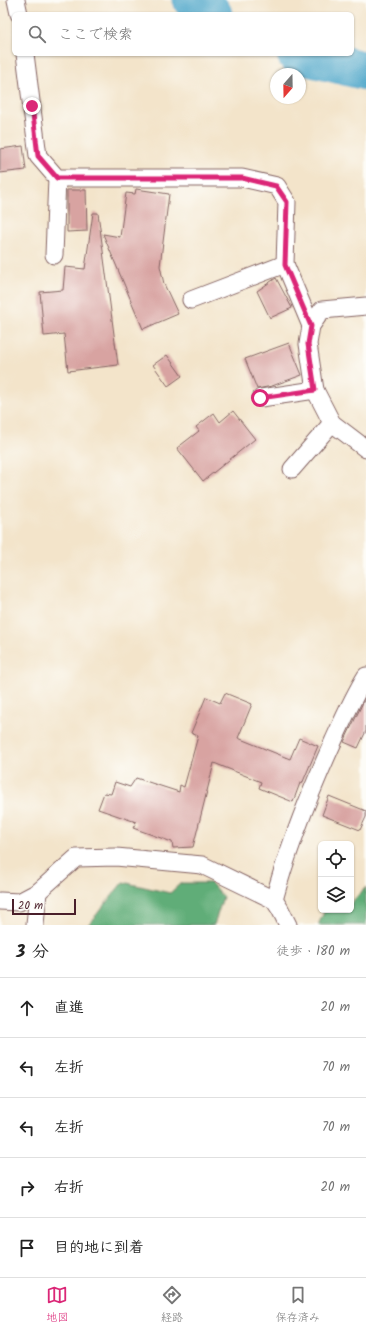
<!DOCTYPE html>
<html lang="ja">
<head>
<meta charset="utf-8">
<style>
  body { margin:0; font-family:Kalam,"Klee One",sans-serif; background:#f2f2f2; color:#222 }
  .controls { position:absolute; right:12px; bottom:12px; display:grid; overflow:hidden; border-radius:6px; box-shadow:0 1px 3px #0004 }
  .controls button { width:36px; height:36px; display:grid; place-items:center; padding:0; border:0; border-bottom:1px solid #e0e0e0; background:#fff; color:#222; font:20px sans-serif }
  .compass { position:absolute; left:270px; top:68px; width:36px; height:36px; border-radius:50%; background:#fff; box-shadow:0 1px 3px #0004; rotate:200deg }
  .scale { position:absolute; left:12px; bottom:10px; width:64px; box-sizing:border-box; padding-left:4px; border:2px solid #4a1f2b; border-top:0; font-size:11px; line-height:14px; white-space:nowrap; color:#4a1f2b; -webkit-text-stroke:3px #fdfcf7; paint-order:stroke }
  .stop { position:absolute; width:12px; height:12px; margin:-9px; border:3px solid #db2777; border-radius:50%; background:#fff }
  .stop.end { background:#db2777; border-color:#fff; box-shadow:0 1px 4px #0008 }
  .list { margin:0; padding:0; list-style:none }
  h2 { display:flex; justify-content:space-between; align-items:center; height:52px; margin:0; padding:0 16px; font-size:17px }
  h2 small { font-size:13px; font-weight:400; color:#767676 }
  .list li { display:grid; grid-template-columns:26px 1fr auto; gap:12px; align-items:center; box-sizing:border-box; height:60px; padding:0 16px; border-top:1px solid #e0e0e0 }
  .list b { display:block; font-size:15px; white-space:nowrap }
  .list em { font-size:13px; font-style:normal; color:#767676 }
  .icon { flex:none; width:22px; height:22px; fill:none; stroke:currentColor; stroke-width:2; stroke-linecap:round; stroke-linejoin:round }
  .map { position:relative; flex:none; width:366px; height:925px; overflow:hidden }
  .search { position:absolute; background:#fff; box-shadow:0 1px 3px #0004; left:12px; right:12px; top:12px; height:44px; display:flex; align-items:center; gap:10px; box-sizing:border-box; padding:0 14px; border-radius:6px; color:#767676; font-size:15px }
  .sheet { height:352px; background:#fff }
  nav { display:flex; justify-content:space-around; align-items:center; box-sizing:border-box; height:56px; border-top:1px solid #e0e0e0; background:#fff; font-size:11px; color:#767676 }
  nav a { display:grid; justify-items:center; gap:2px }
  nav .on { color:#db2777 }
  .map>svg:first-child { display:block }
  .forest { fill:#60ad78; stroke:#556652 }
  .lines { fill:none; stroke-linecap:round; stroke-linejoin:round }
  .river { stroke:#4ca5c9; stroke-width:39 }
  .building { fill:#d8a3a1 }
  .street-casing { stroke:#856463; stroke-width:19 }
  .street { stroke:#fff; stroke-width:17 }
  .route { stroke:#db2777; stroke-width:5 }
</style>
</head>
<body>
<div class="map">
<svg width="366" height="925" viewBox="0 0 366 925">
  <rect width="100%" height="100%" fill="#fdfcf7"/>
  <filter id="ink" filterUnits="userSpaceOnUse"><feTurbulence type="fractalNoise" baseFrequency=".025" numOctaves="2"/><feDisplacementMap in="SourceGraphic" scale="8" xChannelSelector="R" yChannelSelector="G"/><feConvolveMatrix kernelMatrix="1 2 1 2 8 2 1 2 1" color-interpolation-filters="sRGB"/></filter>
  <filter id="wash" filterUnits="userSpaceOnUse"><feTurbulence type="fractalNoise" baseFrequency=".012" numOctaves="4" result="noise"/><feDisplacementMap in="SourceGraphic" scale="16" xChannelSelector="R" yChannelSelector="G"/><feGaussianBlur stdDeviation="0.9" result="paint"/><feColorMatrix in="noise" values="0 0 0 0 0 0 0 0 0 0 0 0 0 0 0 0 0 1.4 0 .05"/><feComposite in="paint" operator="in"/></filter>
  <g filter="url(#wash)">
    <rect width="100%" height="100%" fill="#f3e4ca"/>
    <g class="forest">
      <polygon points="123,882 170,893 181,883 211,883 223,897 214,925 88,925"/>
      <polygon points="366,887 366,925 318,925 325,910 351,910 351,903"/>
    </g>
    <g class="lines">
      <g class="river">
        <polyline points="192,0 213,14"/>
        <polyline points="296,54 366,71"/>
      </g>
    </g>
    <g id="blocks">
      <g class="building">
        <polygon points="23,146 26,170 0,173 0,149"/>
        <polygon points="136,189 169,194 160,266 164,284 178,314 143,329 103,234 120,237 126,193 135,194"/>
        <polygon points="67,190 86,190 87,231 67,232"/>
        <polygon points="93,213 98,213 118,365 68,371 64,334 44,336 40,292 63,290 65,267 85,269"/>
        <polygon points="276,278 292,308 270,318 257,291"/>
        <polygon points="289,343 302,375 272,386 257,389 245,359"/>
        <polygon points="167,355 182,376 168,386 153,365"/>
        <polygon points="233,411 255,439 203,481 177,448 199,431 196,427 214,413 220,422"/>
        <polygon points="225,693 252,704 238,738 290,759 299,738 318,746 302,784 300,783 293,802 259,788 261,782 214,763 193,847 173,848 172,842 133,828 136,822 98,809 104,793 111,794 115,782 130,787 136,778 179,792 180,785 184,787 198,736 191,733 206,697 220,703"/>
        <polygon points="366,696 366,731 358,748 344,742"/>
        <polygon points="329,796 366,811 366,817 360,830 322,815"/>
      </g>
    </g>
  </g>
  <g filter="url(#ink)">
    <use href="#blocks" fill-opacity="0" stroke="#856463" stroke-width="1"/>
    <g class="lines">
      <defs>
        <g id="street">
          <polyline points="16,0 19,14"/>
          <polyline points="25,54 38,156 57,178 242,178 277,186 287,202 285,264 311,326"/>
          <polyline points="54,255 57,178"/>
          <polyline points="191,300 285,264"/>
          <polyline points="366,306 322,310 311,326 308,344 315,390 332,423 366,449"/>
          <polyline points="261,398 315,390"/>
          <polyline points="292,469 332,423"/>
          <path d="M 274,900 C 289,844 309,795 333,742 C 343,720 353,697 366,676"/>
          <polyline points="0,901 19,902 38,892 76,858 116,857 202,865 274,900 280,909 288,925"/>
          <polyline points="35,925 38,892"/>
        </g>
      </defs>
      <use href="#street" class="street-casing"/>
      <use href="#street" class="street"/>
    </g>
  </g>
  <g class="lines" filter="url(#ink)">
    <polyline class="route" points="32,106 38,156 57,178 242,178 276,186 287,202 285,265 311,326 308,344 315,390 260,398"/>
  </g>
</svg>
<div class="controls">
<button><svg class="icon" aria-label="locate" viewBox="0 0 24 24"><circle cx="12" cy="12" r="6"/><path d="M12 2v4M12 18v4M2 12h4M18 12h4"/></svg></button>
<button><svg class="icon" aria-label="layers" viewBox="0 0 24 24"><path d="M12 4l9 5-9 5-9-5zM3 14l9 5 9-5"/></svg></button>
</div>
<svg class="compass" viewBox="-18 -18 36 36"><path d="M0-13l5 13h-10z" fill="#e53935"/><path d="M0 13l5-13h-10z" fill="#767676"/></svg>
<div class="scale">20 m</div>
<div class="stop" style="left:260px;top:398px"></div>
<div class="stop end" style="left:32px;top:106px"></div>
<div class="search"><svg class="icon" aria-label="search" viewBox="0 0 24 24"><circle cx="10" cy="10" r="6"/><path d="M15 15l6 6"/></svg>ここで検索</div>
</div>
<section class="sheet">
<h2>3 分<small>徒歩 · 180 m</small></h2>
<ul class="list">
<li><svg class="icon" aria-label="ahead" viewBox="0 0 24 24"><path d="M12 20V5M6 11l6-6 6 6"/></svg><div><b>直進</b></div><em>20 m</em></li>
<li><svg class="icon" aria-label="left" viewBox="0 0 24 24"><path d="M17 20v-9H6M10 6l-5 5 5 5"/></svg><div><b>左折</b></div><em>70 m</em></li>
<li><svg class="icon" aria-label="left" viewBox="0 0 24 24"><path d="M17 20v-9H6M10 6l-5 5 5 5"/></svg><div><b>左折</b></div><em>70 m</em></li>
<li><svg class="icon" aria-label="right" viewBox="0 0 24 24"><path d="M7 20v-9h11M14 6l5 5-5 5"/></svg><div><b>右折</b></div><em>20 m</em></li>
<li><svg class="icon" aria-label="arrive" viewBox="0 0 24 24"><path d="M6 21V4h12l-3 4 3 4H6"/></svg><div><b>目的地に到着</b></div></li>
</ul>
</section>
<nav>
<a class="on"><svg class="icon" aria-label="map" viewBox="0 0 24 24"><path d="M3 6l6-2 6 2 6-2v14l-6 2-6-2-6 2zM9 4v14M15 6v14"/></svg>地図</a>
<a><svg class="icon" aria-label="directions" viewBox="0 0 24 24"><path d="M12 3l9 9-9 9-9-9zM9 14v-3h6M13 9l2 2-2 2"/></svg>経路</a>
<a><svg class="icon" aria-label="saved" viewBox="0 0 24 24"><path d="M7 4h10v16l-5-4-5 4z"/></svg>保存済み</a>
</nav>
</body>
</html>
